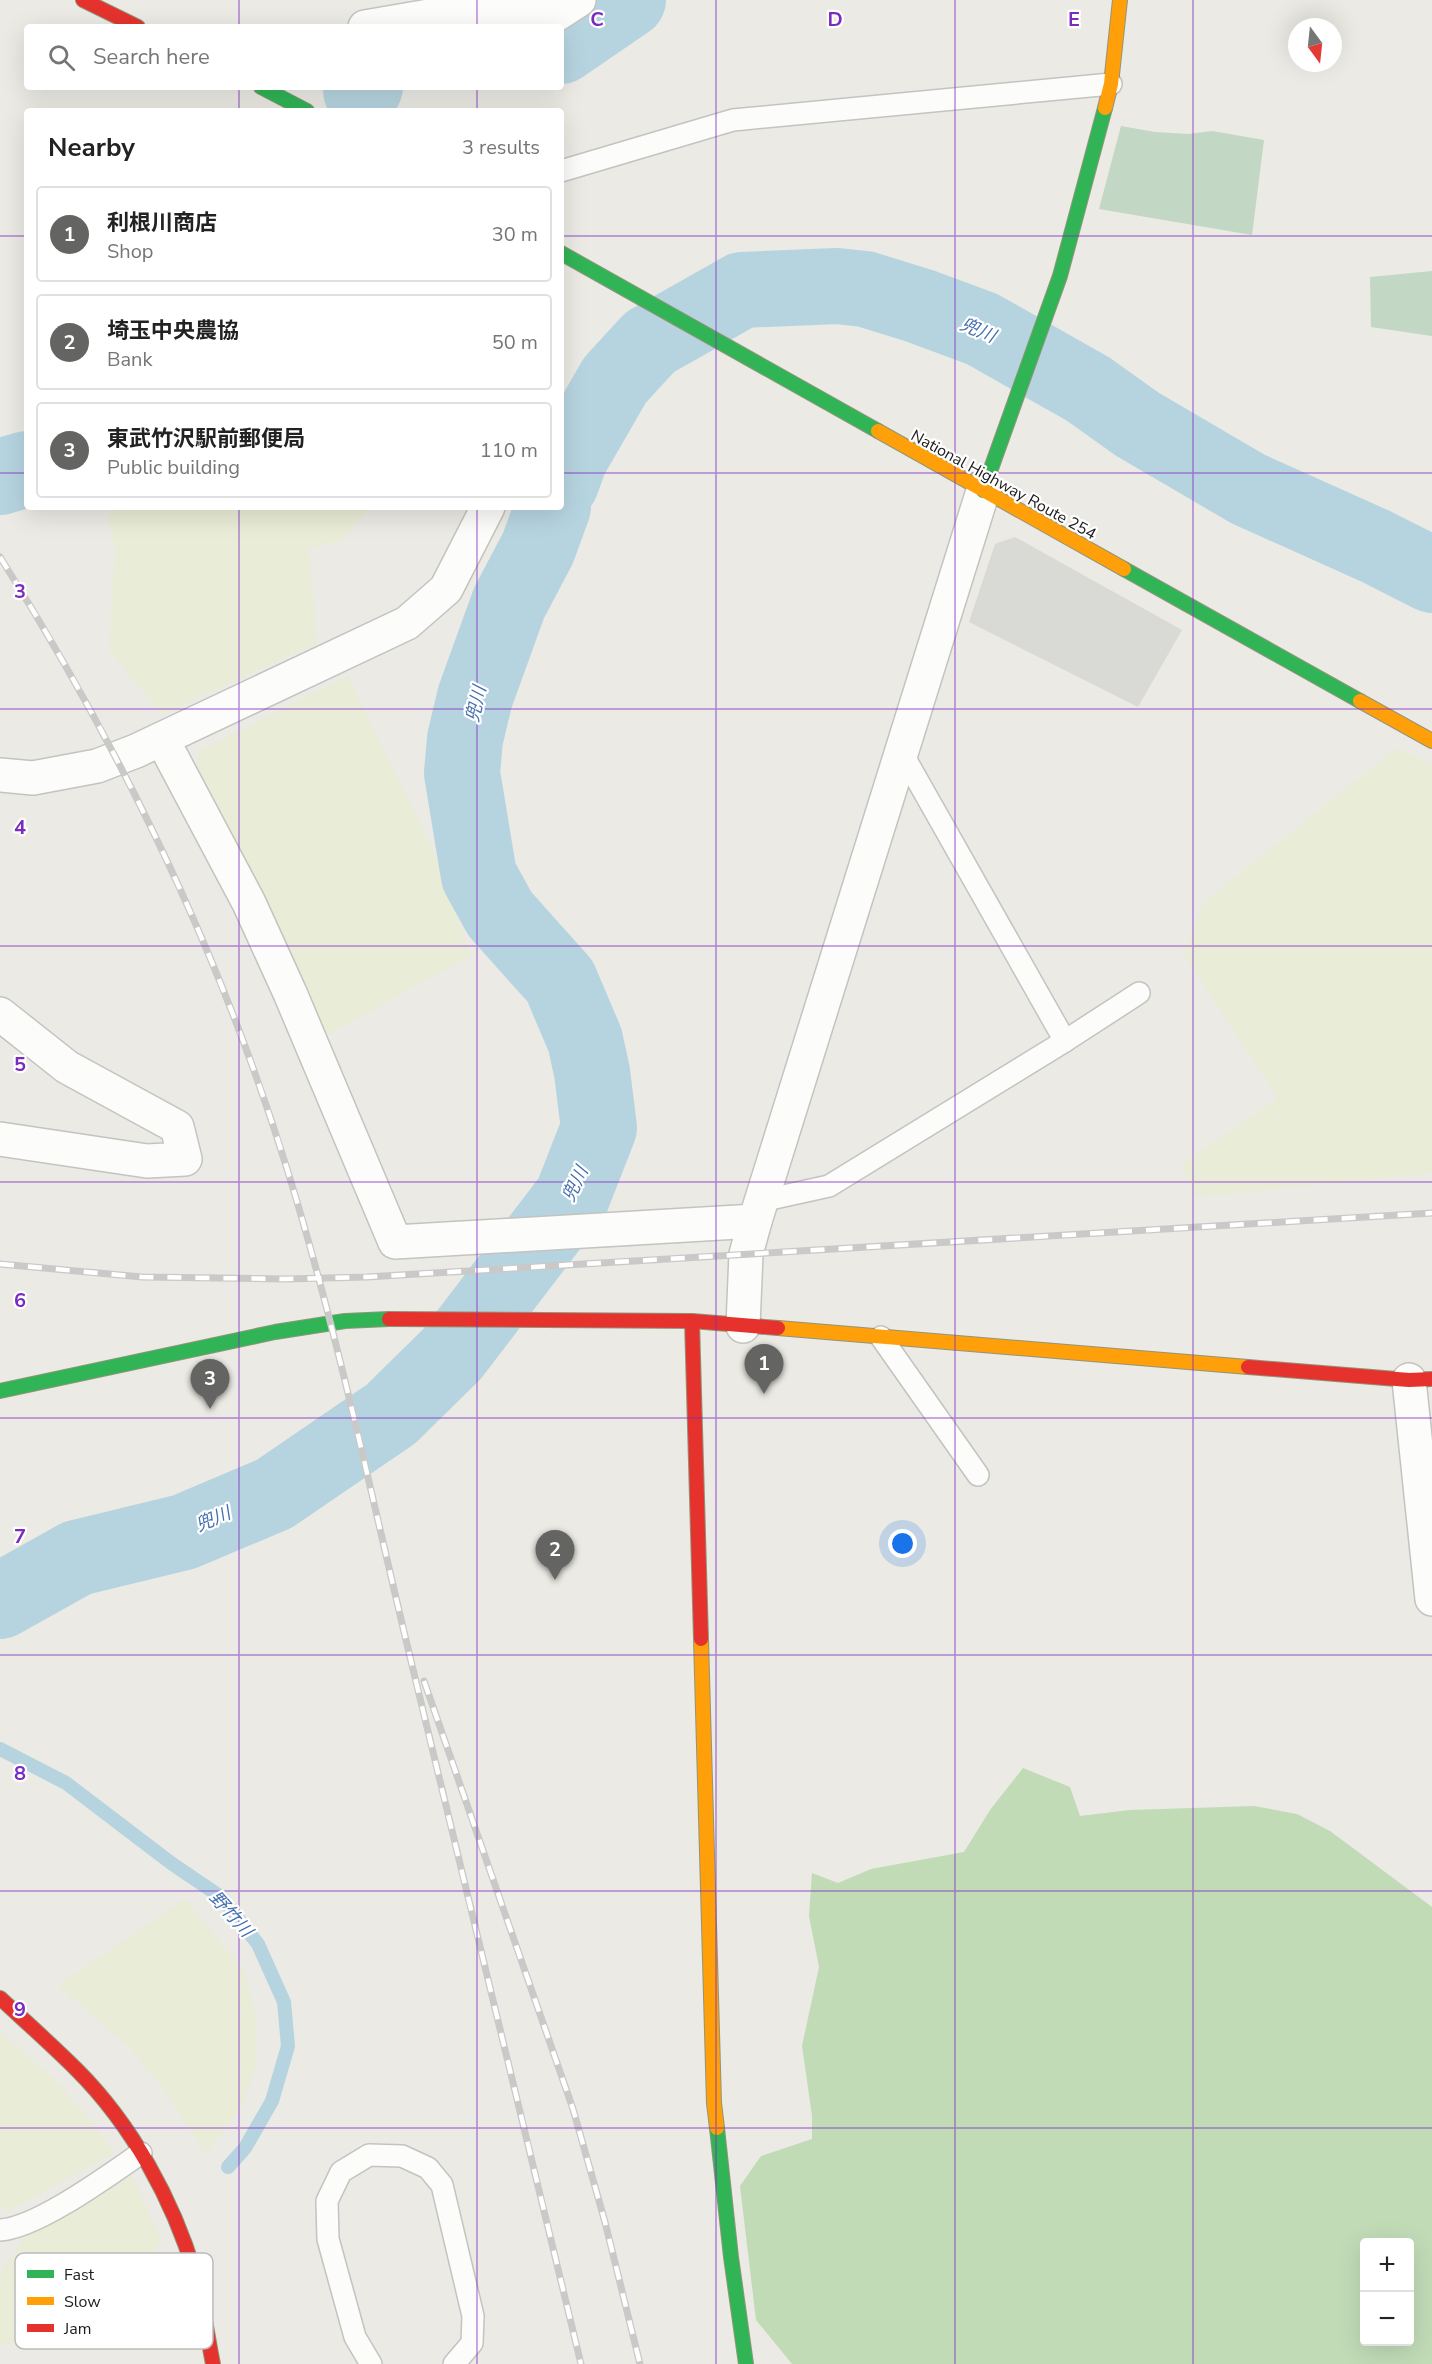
<!DOCTYPE html>
<html lang="en">
<head>
<meta charset="utf-8">
<style>
  body { margin:0; font-family:"Nunito Sans","Noto Sans JP",sans-serif; background:#f2f2f2; color:#222 }
  .controls { position:absolute; right:18px; bottom:18px; display:grid; overflow:hidden; border-radius:6px; box-shadow:0 6px 24px #0002 }
  .controls button { width:54px; height:54px; display:grid; place-items:center; padding:0; border:0; border-bottom:2px solid #e0e0e0; background:#fff; color:#222; font:30px sans-serif }
  .compass { position:absolute; left:1288px; top:18px; width:54px; height:54px; border-radius:50%; background:#fff; box-shadow:0 6px 24px #0002; rotate:165deg }
  .you { position:absolute; left:903px; top:1544px; width:21px; height:21px; margin:-15px; border:4px solid #fff; border-radius:50%; background:#1a73e8; box-shadow:0 0 0 9px #1a73e833 }
  .badge { display:grid; place-items:center; width:39px; height:39px; border-radius:50%; background:#646462; color:#fff; font-size:20px; font-weight:700 }
  .pin { position:absolute; translate:-50% -50px; filter:drop-shadow(0 2px 3px #0008) }
  .pin::after { content:''; position:absolute; top:32px; width:21px; height:18px; background:inherit; clip-path:polygon(0 0,100% 0,50% 100%) }
  .list { margin:0; padding:0; list-style:none }
  h2 { display:flex; justify-content:space-between; align-items:center; height:78px; margin:0; padding:0 24px; font-size:26px }
  h2 small { font-size:20px; font-weight:400; color:#767676 }
  .list li { display:grid; grid-template-columns:39px 1fr auto; gap:18px; align-items:center; box-sizing:border-box; height:96px; margin:0 12px 12px; padding:0 12px; border:2px solid #e0e0e0; border-radius:6px }
  .list b { display:block; font-size:22px; white-space:nowrap }
  .list p { margin:0; font-size:20px; white-space:nowrap; color:#767676 }
  .list em { font-size:20px; font-style:normal; color:#767676 }
  .icon { flex:none; width:33px; height:33px; fill:none; stroke:currentColor; stroke-width:2; stroke-linecap:round; stroke-linejoin:round }
  .map { position:relative; flex:none; width:1432px; height:2364px; overflow:hidden }
  .search { position:absolute; background:#fff; box-shadow:0 6px 24px #0002; left:24px; top:24px; width:540px; height:66px; display:flex; align-items:center; gap:15px; box-sizing:border-box; padding:0 21px; border-radius:6px; color:#767676; font-size:22px }
  .panel { position:absolute; background:#fff; box-shadow:0 6px 24px #0002; left:24px; top:108px; width:540px; height:402px; border-radius:6px }
  .map>svg:first-child { display:block }
  .farmland { fill:#e9ecd6 }
  .forest { fill:#c1dbb7; fill-rule:evenodd }
  .cemetery { fill:#c2d7c4 }
  .parking { fill:#d9d9d6 }
  .lines { fill:none; stroke-linecap:round; stroke-linejoin:round }
  .stream { stroke:#b6d4e0; stroke-width:14 }
  .river { stroke:#b6d4e0; stroke-width:76 }
  .lane-casing { stroke:#c3c3c0; stroke-width:24 }
  .street-casing { stroke:#c3c3c0; stroke-width:36 }
  .fast-casing { stroke:#91957c; stroke-width:16 }
  .slow-casing { stroke:#91957c; stroke-width:16 }
  .jam-casing { stroke:#91957c; stroke-width:16 }
  .lane { stroke:#fcfcfb; stroke-width:21 }
  .street { stroke:#fcfcfb; stroke-width:33 }
  .fast { stroke:#30b455; stroke-width:14 }
  .slow { stroke:#ff9f0a; stroke-width:14 }
  .jam { stroke:#e5322d; stroke-width:14 }
  .rail-casing { stroke:#c9c9c8; stroke-width:7 }
  .rail { stroke:#fff; stroke-width:4.5; stroke-dasharray:14; stroke-linecap:butt }
  .grid { fill:none; stroke:#7b2cbf; stroke-width:1.5; stroke-opacity:0.55 }
  .labels { text-anchor:middle; stroke-width:4.5; stroke-linejoin:round; paint-order:stroke }
  .street-label { font-size:16px; fill:#1c1c1c; stroke:#fff }
  .water-label { font-size:18px; font-style:italic; fill:#4570ae; stroke:#fff }
  .key { fill:#fff; stroke:#bbb; stroke-width:1.5 }
  .key-label { font-size:16px; fill:#1c1c1c }
  .grid-label { font-size:20px; text-anchor:middle; font-weight:bold; fill:#7b2cbf; stroke:#fff; stroke-width:4.5; stroke-linejoin:round; paint-order:stroke }
</style>
</head>
<body>
<div class="map">
<svg width="1432" height="2364" viewBox="0 0 1432 2364">
  <rect width="100%" height="100%" fill="#ebeae4"/>
  <g class="farmland">
    <polygon points="116,507 372,507 341,540 309,549 317,643 162,714 110,652 112,585 116,552 107,517"/>
    <polygon points="348,676 442,869 470,956 323,1037 195,767 201,750"/>
    <polygon points="1396,749 1418,757 1432,765 1432,1173 1196,1197 1181,1164 1278,1099 1183,953 1204,902"/>
    <polygon points="185,1899 244,1971 255,2012 256,2064 242,2106 206,2153 165,2091 132,2050 58,1985"/>
    <polygon points="0,2032 58,2083 92,2122 114,2153 6,2212 0,2202"/>
    <polygon points="132,2176 160,2238 135,2297 129,2333 0,2345 0,2275 27,2234"/>
  </g>
  <path class="forest" d="M 1023,1768 L 1070,1787 L 1080,1816 L 1130,1810 L 1254,1806 L 1297,1814 L 1330,1831 L 1432,1907 L 1432,2364 L 792,2364 L 756,2320 L 740,2186 L 761,2156 L 812,2139 L 812,2116 L 802,2046 L 819,1967 L 809,1916 L 812,1873 L 838,1883 L 871,1869 L 964,1852 L 990,1810 ZM 1364,2242 L 1410,2242 L 1410,2342 L 1364,2342 Z"/>
  <g class="cemetery">
    <polygon points="1121,126 1155,132 1188,134 1212,131 1264,140 1252,235 1099,209"/>
    <polygon points="1432,271 1432,336 1371,327 1370,277"/>
  </g>
  <polygon class="parking" points="1015,537 1182,630 1138,707 969,622 995,544"/>
  <g class="lines">
    <polyline class="stream" points="0,1749 66,1783 171,1863 221,1897 258,1944 284,2002 288,2046 272,2101 245,2148 228,2167"/>
    <g class="river">
      <polyline points="561,46 628,0"/>
      <polyline points="361,91 365,87"/>
      <polyline points="0,477 27,469"/>
      <polyline points="561,483 570,458 615,380 650,342 742,290 837,286 865,289 920,306 982,329 1088,389 1137,424 1248,489 1375,546 1432,575"/>
      <polyline points="0,1601 77,1558 184,1532 274,1494 391,1414 452,1354 572,1197 599,1128 592,1072 585,1040 560,981 500,914 479,876 462,773 465,739 475,697 509,603 538,548 553,507"/>
    </g>
    <defs>
      <g id="lane">
        <polyline points="561,171 733,120 1111,84"/>
        <polyline points="902,753 1065,1041"/>
        <polyline points="761,1201 829,1186 1065,1041 1139,993"/>
        <polyline points="881,1337 978,1475"/>
        <path d="M 0,2230 C 37,2228 109,2175 141,2153"/>
        <polyline points="371,2364 355,2337 328,2239 327,2201 341,2172 369,2155 402,2156 428,2168 442,2185 473,2316 472,2343 454,2364"/>
      </g>
      <g id="street">
        <polyline points="365,27 429,16 556,15 579,0"/>
        <polyline points="162,739 249,903 290,993 395,1242 755,1221"/>
        <polyline points="0,775 33,778 97,766 136,751 407,623 446,589 488,507"/>
        <polyline points="0,1014 67,1067 177,1127 185,1159 147,1161 0,1139"/>
        <polyline points="743,1326 746,1254 755,1221 983,491"/>
        <polyline points="1409,1380 1432,1599"/>
      </g>
      <g id="fast">
        <polyline points="261,87 307,111"/>
        <polyline points="561,253 878,431"/>
        <polyline points="983,491 1060,276 1105,108"/>
        <polyline points="1124,569 1360,701"/>
        <polyline points="0,1391 275,1332 345,1321 389,1319"/>
        <polyline points="717,2128 731,2257 746,2364"/>
      </g>
      <g id="slow">
        <polyline points="1105,108 1111,84 1120,0"/>
        <polyline points="878,431 1124,569"/>
        <polyline points="1360,701 1432,741"/>
        <polyline points="778,1328 1248,1367"/>
        <polyline points="701,1639 714,2103 717,2128"/>
      </g>
      <g id="jam">
        <polyline points="83,0 138,27"/>
        <polyline points="389,1319 692,1321 778,1328"/>
        <polyline points="692,1321 701,1639"/>
        <polyline points="1248,1367 1409,1380 1432,1379"/>
        <path d="M 0,1998 C 26,2022 52,2045 77,2070 C 132,2125 173,2200 195,2274 C 203,2303 207,2334 213,2364"/>
      </g>
    </defs>
    <use href="#lane" class="lane-casing"/>
    <use href="#street" class="street-casing"/>
    <use href="#fast" class="fast-casing"/>
    <use href="#slow" class="slow-casing"/>
    <use href="#jam" class="jam-casing"/>
    <use href="#lane" class="lane"/>
    <use href="#street" class="street"/>
    <use href="#fast" class="fast"/>
    <use href="#slow" class="slow"/>
    <use href="#jam" class="jam"/>
    <defs>
      <g id="rail">
        <path d="M 0,557 C 121,749 221,955 288,1172 C 338,1333 372,1500 412,1665 C 468,1898 525,2131 581,2364"/>
        <polyline points="0,1264 142,1277 286,1279 367,1277 1432,1213"/>
        <polyline points="424,1681 573,2109 605,2222 640,2364"/>
      </g>
    </defs>
    <use href="#rail" class="rail-casing"/>
    <use href="#rail" class="rail"/>
  </g>
  <path class="grid" d="M 239,0 L 239,27M 477,0 L 477,27M 716,0 L 716,2364M 955,0 L 955,2364M 1193,0 L 1193,2364M 239,87 L 239,111M 477,87 L 477,111M 0,236 L 27,236M 561,236 L 1432,236M 0,473 L 27,473M 561,473 L 1432,473M 239,507 L 239,2364M 477,507 L 477,2364M 0,709 L 1432,709M 0,946 L 1432,946M 0,1182 L 1432,1182M 0,1418 L 1432,1418M 0,1655 L 1432,1655M 0,1891 L 1432,1891M 0,2128 L 1432,2128"/>
  <g class="labels">
    <g class="street-label">
      <text transform="translate(1004 484) rotate(29)" y="6">National Highway Route 254</text>
    </g>
    <g class="water-label">
      <text transform="translate(978 330) rotate(23)" y="6">兜川</text>
      <text transform="translate(476 704) rotate(-77)" y="6">兜川</text>
      <text transform="translate(575 1184) rotate(-65)" y="6">兜川</text>
      <text transform="translate(213 1519) rotate(-23)" y="6">兜川</text>
      <text transform="translate(231 1914) rotate(48)" y="6">野竹川</text>
    </g>
  </g>
  <rect x="15" y="2253" width="198" height="96" rx="9" class="key"/>
  <rect x="27" y="2270" width="27" height="8" fill="#30b455"/>
  <rect x="27" y="2297" width="27" height="8" fill="#ff9f0a"/>
  <rect x="27" y="2324" width="27" height="8" fill="#e5322d"/>
  <g class="key-label">
    <text x="64" y="2280">Fast</text>
    <text x="64" y="2307">Slow</text>
    <text x="64" y="2334">Jam</text>
  </g>
  <g class="grid-label">
    <text x="597" y="26">C</text>
    <text x="835" y="26">D</text>
    <text x="1074" y="26">E</text>
    <text x="20" y="598">3</text>
    <text x="20" y="834">4</text>
    <text x="20" y="1071">5</text>
    <text x="20" y="1307">6</text>
    <text x="20" y="1543">7</text>
    <text x="20" y="1780">8</text>
    <text x="20" y="2016">9</text>
  </g>
</svg>
<div class="controls">
<button>+</button>
<button>−</button>
</div>
<svg class="compass" viewBox="-18 -18 36 36"><path d="M0-13l5 13h-10z" fill="#e53935"/><path d="M0 13l5-13h-10z" fill="#767676"/></svg>
<div class="you"></div>
<div class="pin badge" style="left:764px;top:1394px">1</div>
<div class="pin badge" style="left:555px;top:1580px">2</div>
<div class="pin badge" style="left:210px;top:1409px">3</div>
<div class="search"><svg class="icon" aria-label="search" viewBox="0 0 24 24"><circle cx="10" cy="10" r="6"/><path d="M15 15l6 6"/></svg>Search here</div>
<section class="panel">
<h2>Nearby<small>3 results</small></h2>
<ul class="list">
<li><span class="badge">1</span><div><b>利根川商店</b><p>Shop</p></div><em>30 m</em></li>
<li><span class="badge">2</span><div><b>埼玉中央農協</b><p>Bank</p></div><em>50 m</em></li>
<li><span class="badge">3</span><div><b>東武竹沢駅前郵便局</b><p>Public building</p></div><em>110 m</em></li>
</ul>
</section>
</div>
</body>
</html>
